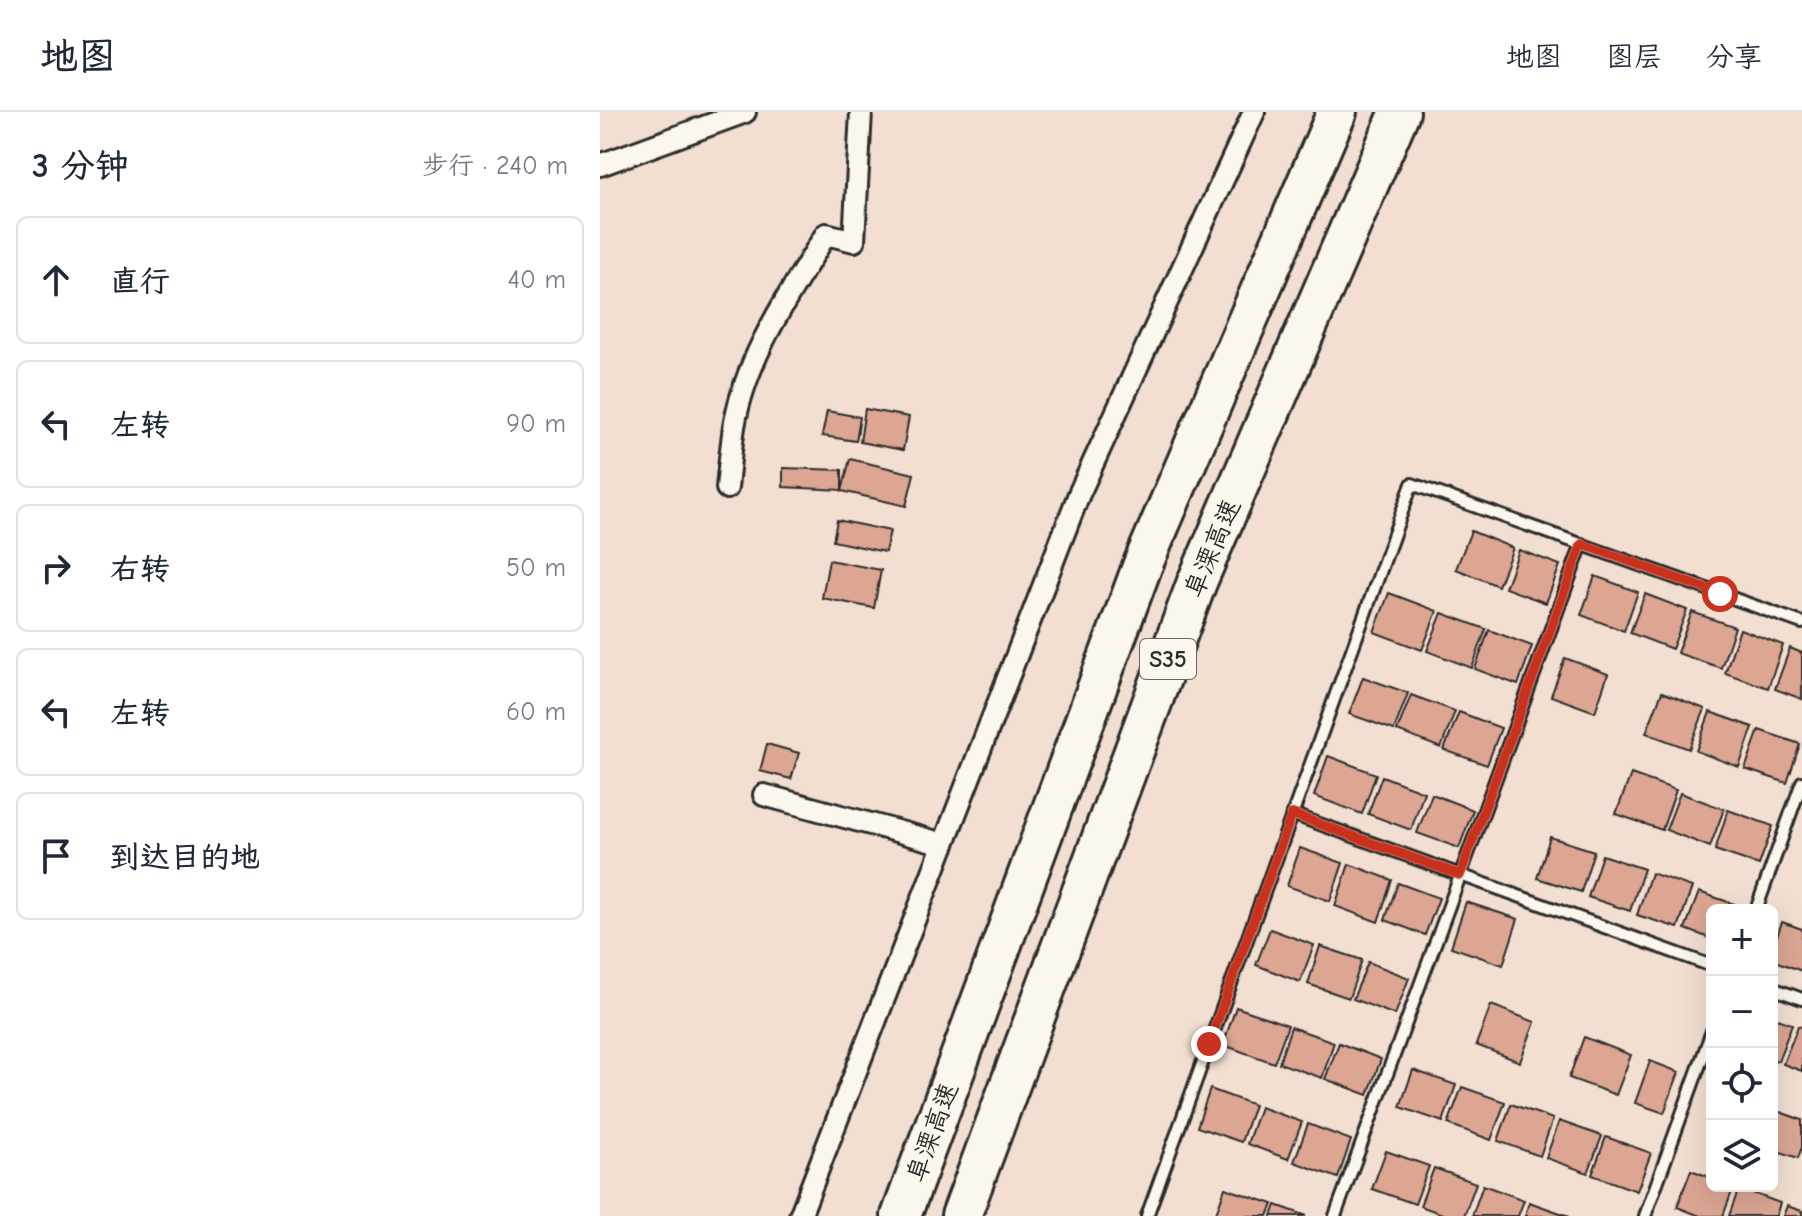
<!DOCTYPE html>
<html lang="zh">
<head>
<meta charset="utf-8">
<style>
  body { margin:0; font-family:"Comic Neue","LXGW WenKai TC",sans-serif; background:#f2f2f3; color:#1f2937 }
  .controls { position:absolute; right:24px; bottom:24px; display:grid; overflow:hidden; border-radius:12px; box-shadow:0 8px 32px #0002 }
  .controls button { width:72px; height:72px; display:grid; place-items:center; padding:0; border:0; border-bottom:2px solid #e0e1e3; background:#fff; color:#1f2937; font:40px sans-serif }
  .stop { position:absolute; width:24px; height:24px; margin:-18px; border:6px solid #c8321e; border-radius:50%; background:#fff }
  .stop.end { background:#c8321e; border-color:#fff; box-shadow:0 2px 8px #0008 }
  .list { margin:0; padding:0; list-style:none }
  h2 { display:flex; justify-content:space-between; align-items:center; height:104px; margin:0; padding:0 32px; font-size:34px }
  h2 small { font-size:26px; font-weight:400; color:#747a83 }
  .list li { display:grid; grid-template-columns:52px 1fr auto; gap:24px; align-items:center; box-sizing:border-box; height:128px; margin:0 16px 16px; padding:0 16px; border:2px solid #e0e1e3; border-radius:12px }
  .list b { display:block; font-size:30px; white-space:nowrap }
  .list em { font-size:26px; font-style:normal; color:#747a83 }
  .icon { flex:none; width:44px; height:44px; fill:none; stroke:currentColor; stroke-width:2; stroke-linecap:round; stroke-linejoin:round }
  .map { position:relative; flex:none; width:1202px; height:1104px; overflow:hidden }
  header { display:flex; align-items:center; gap:48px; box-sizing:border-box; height:112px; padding:0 40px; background:#fff; border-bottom:2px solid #e0e1e3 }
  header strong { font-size:38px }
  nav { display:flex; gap:44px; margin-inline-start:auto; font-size:28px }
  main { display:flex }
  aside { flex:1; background:#fff }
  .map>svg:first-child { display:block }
  .building { fill:#dca693; stroke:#2b2b2b; stroke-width:2 }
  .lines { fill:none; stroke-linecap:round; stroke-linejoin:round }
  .lane-casing { stroke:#2b2b2b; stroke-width:16 }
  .street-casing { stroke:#2b2b2b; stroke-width:26 }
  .highway-casing { stroke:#2b2b2b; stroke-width:44 }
  .lane { stroke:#fbf7ec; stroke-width:10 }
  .street { stroke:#fbf7ec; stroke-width:20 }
  .highway { stroke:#fbf7ec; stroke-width:38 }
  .route { stroke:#c8321e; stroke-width:10 }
  .labels { text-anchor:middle; stroke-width:6; stroke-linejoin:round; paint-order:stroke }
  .shield { fill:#fbf7ec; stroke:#696865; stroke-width:2 }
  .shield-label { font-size:24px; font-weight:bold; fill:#2b2b2b }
  .street-label { font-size:26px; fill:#2b2b2b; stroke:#fbf7ec }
</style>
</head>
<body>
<header>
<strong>地图</strong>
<nav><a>地图</a><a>图层</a><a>分享</a></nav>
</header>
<main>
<aside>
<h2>3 分钟<small>步行 · 240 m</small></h2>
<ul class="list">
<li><svg class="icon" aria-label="ahead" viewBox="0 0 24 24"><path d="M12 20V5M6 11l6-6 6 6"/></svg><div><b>直行</b></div><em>40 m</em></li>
<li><svg class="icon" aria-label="left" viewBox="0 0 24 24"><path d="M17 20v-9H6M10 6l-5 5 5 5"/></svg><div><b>左转</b></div><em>90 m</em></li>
<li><svg class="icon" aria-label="right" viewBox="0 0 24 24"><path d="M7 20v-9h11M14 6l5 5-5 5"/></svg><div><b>右转</b></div><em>50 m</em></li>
<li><svg class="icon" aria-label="left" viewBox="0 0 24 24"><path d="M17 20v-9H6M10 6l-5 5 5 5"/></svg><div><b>左转</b></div><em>60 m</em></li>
<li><svg class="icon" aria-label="arrive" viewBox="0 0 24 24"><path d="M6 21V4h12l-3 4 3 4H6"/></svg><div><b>到达目的地</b></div></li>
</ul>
</aside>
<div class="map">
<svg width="1202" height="1104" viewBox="0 0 1202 1104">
  <rect width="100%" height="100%" fill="#f2dfd1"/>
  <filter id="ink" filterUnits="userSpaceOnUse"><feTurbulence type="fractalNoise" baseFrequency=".0125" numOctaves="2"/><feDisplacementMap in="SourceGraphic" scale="16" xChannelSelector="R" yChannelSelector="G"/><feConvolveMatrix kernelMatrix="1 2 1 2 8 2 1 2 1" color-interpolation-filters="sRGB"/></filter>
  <g filter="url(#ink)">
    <g class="building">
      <polygon points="265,297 309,305 303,338 260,330"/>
      <polygon points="227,299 260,305 256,329 222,324"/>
      <polygon points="250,347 314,362 306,394 242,379"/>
      <polygon points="183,356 242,358 242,378 183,375"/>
      <polygon points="237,408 290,419 285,440 233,429"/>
      <polygon points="871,419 913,436 898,474 856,457"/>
      <polygon points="919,438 960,453 946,491 905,476"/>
      <polygon points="229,448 281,458 274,496 222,486"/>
      <polygon points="995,464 1038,480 1024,519 981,503"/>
      <polygon points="789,481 837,499 822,538 774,520"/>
      <polygon points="1045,482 1087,498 1072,537 1030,521"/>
      <polygon points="1092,500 1135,515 1121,556 1077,541"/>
      <polygon points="842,501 886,517 872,556 827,539"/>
      <polygon points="1140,517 1183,533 1168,576 1125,561"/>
      <polygon points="889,518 932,534 918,573 875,557"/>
      <polygon points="1190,536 1202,541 1202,587 1175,577"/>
      <polygon points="965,546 1008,562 995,600 951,584"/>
      <polygon points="763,565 808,581 794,618 749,602"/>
      <polygon points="1062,580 1105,597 1089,637 1046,621"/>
      <polygon points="811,583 855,599 841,636 797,619"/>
      <polygon points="859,600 901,616 887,653 844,638"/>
      <polygon points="1110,600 1153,615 1139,655 1096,639"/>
      <polygon points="1159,618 1200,632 1187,671 1145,657"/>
      <polygon points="167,632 199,641 191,667 160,659"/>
      <polygon points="728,644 776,662 762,702 714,684"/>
      <polygon points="1031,662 1076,678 1062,718 1016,702"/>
      <polygon points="782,664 824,680 811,718 768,702"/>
      <polygon points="1080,681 1124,697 1110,735 1066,718"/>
      <polygon points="832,682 873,698 859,736 817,721"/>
      <polygon points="1128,698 1173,714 1159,753 1115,738"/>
      <polygon points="950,725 994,739 981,780 937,766"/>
      <polygon points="700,736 743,751 730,789 687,774"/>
      <polygon points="1002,743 1044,757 1030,799 988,785"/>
      <polygon points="749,752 792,768 778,810 735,794"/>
      <polygon points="1051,761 1092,775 1078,816 1037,803"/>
      <polygon points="798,771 839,786 825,823 785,808"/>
      <polygon points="1099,780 1140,794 1139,798 1112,798 1112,827 1085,817"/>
      <polygon points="866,790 918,807 903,853 851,835"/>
      <polygon points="1182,810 1202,817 1202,859 1172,848 1172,838"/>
      <polygon points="670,817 714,833 700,870 656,853"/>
      <polygon points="720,834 762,848 749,886 708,872"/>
      <polygon points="768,850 809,866 795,903 753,887"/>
      <polygon points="891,893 935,910 920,950 876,933"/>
      <polygon points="636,895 688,913 674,951 623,933"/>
      <polygon points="1172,905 1192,912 1178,949 1172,947"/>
      <polygon points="1198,914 1202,915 1202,959 1183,952"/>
      <polygon points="691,915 734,930 722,966 679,951"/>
      <polygon points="984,925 1031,943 1016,983 969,966"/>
      <polygon points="739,931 781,947 768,983 725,967"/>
      <polygon points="1050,949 1079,960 1064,1001 1035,991"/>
      <polygon points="813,958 856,973 843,1010 800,995"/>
      <polygon points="862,975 905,990 891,1028 848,1012"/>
      <polygon points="610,977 654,993 641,1030 597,1015"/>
      <polygon points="911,992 953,1007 940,1044 898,1029"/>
      <polygon points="660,995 702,1010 688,1047 647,1032"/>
      <polygon points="1172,997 1202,1008 1202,1035 1198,1046 1172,1037"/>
      <polygon points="959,1009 1002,1024 988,1061 946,1046"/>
      <polygon points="708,1012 751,1028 738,1066 694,1050"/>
      <polygon points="1006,1025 1051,1041 1037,1079 992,1063"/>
      <polygon points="786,1039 829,1054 815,1092 772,1077"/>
      <polygon points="834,1056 876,1071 864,1104 848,1104 820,1094"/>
      <polygon points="1091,1058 1112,1066 1112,1074 1134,1074 1123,1104 1100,1104 1077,1095"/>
      <polygon points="883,1073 924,1088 918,1104 872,1104"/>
      <polygon points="625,1076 673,1092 668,1104 615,1104"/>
      <polygon points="1139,1076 1180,1091 1176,1104 1129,1104"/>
      <polygon points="929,1090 969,1104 925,1104"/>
      <polygon points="676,1093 707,1104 672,1104"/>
      <polygon points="1187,1094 1202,1099 1202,1104 1183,1104"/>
    </g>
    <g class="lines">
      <defs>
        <g id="lane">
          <polyline points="692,702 1112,854"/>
          <polyline points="1156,798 1202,670"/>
          <polyline points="1172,876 1202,887"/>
          <polyline points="547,1104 812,372 1202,511"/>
          <polyline points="735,1104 982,432"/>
          <polyline points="1045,1104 1112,919"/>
        </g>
        <g id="street">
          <polyline points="0,53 145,0"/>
          <path d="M 127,376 C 129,356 131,335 134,315 C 146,244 189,183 226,122 L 254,129 L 261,0"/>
          <polyline points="164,683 344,732"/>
          <polyline points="200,1104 479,382 654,0"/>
        </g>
        <g id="highway">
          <polyline points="301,1104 543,452 737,0"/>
          <polyline points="361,1104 597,470 800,0"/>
        </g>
      </defs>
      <use href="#lane" class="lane-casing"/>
      <use href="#street" class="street-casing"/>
      <use href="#highway" class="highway-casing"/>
      <use href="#lane" class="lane"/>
      <use href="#street" class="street"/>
      <use href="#highway" class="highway"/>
    </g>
  </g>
  <g class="lines" filter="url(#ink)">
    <polyline class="route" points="609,932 692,702 860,763 982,432 1120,482"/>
  </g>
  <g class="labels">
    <rect class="shield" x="540" y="527" width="56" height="40" rx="6"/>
    <g class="shield-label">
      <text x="568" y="555">S35</text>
    </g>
    <g class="street-label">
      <text transform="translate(612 436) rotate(-67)" y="9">阜溧高速</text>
      <text transform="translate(332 1020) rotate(-70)" y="9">阜溧高速</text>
    </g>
  </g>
</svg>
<div class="controls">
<button>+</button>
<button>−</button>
<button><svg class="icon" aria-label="locate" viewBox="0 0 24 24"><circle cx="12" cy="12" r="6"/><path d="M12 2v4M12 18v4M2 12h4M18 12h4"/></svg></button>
<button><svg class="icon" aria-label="layers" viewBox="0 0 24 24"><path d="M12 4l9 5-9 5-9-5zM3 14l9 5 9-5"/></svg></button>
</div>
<div class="stop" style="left:1120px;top:482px"></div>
<div class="stop end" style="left:609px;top:932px"></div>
</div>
</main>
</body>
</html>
